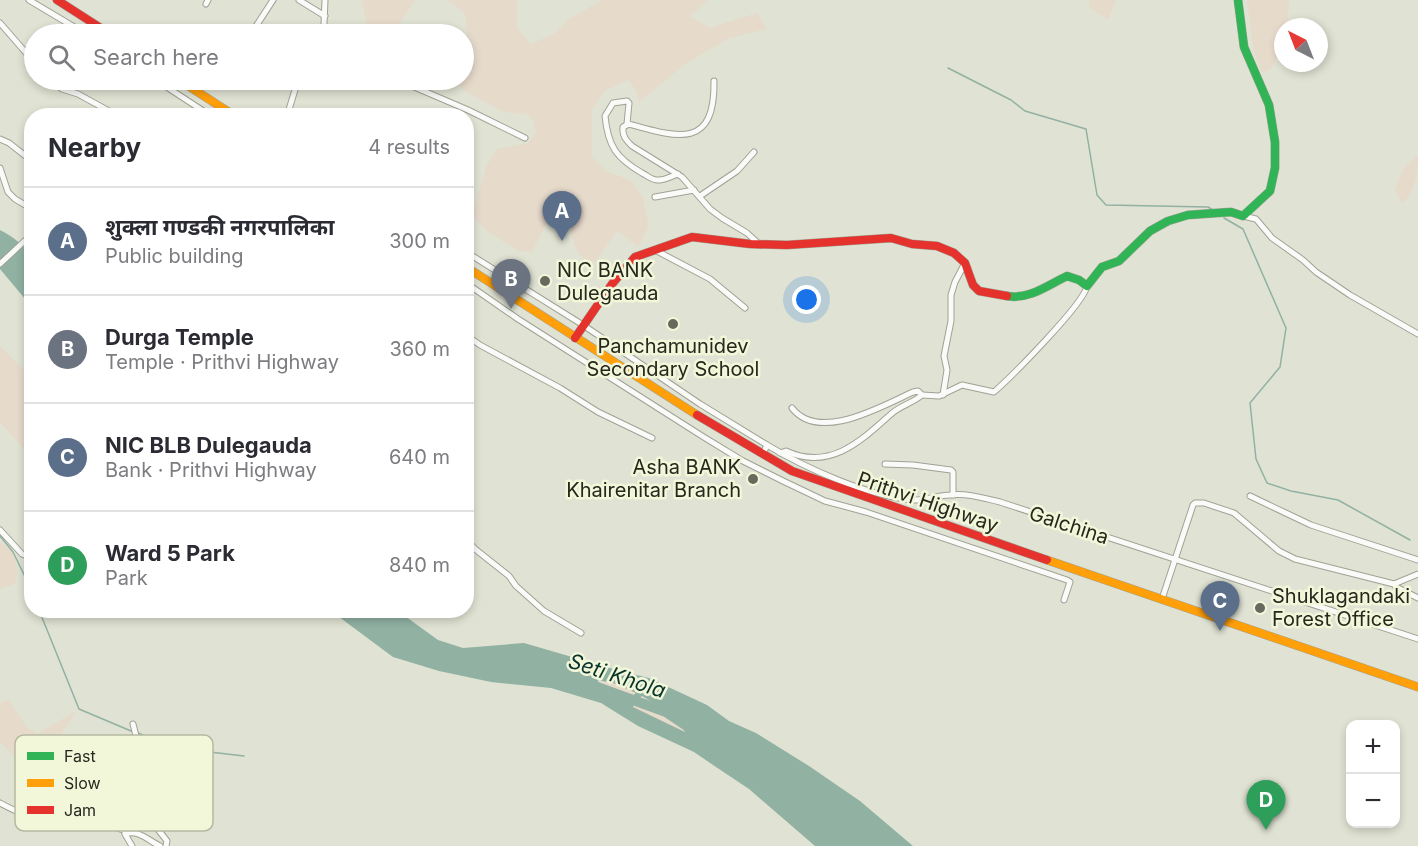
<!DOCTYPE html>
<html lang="en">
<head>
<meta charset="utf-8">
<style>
  body { margin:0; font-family:Inter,"Noto Sans Devanagari",sans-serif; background:#f7f7f7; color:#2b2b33 }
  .controls { position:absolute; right:18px; bottom:18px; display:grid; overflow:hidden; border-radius:12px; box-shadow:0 3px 9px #0003 }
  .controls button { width:54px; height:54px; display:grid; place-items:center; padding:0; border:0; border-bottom:2px solid #e1e1e2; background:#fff; color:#2b2b33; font:30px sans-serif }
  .compass { position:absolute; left:1274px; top:18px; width:54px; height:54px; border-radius:50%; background:#fff; box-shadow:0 3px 9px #0003; rotate:318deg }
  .you { position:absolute; left:807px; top:300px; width:21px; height:21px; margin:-15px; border:4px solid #fff; border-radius:50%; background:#1a73e8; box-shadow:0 0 0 9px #1a73e833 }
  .badge { display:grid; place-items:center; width:39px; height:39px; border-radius:50%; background:#67695d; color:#fff; font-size:20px; font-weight:700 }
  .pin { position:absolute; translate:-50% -50px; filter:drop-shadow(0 2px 3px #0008) }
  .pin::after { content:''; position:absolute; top:32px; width:21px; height:18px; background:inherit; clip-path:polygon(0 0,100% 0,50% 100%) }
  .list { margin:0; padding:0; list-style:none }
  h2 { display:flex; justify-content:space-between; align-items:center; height:78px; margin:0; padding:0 24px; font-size:26px }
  h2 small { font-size:20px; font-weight:400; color:#7c7c81 }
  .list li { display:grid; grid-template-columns:39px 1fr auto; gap:18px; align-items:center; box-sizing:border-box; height:108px; padding:0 24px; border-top:2px solid #e1e1e2 }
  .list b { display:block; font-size:22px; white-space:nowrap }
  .list p { margin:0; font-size:20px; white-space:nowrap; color:#7c7c81 }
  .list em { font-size:20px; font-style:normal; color:#7c7c81 }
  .icon { flex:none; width:33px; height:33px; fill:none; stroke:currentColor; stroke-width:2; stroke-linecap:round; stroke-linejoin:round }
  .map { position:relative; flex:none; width:1418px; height:846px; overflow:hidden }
  .search { position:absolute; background:#fff; box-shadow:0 3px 9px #0003; left:24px; top:24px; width:450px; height:66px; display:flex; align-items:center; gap:15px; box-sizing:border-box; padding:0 21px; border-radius:33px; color:#7c7c81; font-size:22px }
  .panel { position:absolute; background:#fff; box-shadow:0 3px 9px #0003; left:24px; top:108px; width:450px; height:510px; border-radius:24px }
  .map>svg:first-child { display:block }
  .green { fill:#e6dacb }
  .water { fill:#91b1a3; fill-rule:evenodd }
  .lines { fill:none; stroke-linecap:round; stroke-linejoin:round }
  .stream { stroke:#91b1a3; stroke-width:1.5 }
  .river { stroke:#91b1a3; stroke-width:10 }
  .street-casing { stroke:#9fa295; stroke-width:7 }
  .fast-casing { stroke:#9fa295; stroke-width:9 }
  .slow-casing { stroke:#9fa295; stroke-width:9 }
  .jam-casing { stroke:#9fa295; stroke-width:9 }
  .street { stroke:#fafbf8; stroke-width:5 }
  .fast { stroke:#30b455; stroke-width:8 }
  .slow { stroke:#ff9f0a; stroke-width:8 }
  .jam { stroke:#e5322d; stroke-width:8 }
  .poi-dot { fill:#67695d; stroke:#f2f7da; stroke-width:2 }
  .labels { text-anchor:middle; stroke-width:5; stroke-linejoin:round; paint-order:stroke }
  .poi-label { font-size:20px; fill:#26281d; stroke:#f2f7da; text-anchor:start }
  .street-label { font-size:20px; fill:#26281d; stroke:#f2f7da }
  .water-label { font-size:21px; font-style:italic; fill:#09342c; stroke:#f2f7da }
  .key { fill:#f2f7da; stroke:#b5b9a1; stroke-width:1.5 }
  .key-label { font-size:16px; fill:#26281d }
</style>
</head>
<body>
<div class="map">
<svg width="1418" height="846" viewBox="0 0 1418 846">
  <rect width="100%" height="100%" fill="#e0e3d3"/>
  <g class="green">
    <path d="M 362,0 L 416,0 C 401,18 395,41 368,32 Z"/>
    <path d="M 445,0 L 517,0 L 517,27 L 531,44 L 555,33 L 569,19 L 602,0 L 708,0 L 690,16 L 709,28 L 757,13 L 767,29 L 729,38 L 687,63 L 639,102 L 636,90 L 628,80 L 605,91 L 592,109 L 592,157 L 606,171 L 632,181 L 643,198 L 649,226 L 638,247 L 617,231 L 595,262 C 577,260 575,246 571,232 L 560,223 L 546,224 L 532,252 L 518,251 L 487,231 L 472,215 L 487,165 L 497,149 L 528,143 L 536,132 L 533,120 L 526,114 L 503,112 L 463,90 L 456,80 L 464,80 L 464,41 L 467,35 L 465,14 L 452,3 Z"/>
    <polygon points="1089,0 1116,0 1108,20 1089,7"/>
    <polygon points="1247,0 1289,0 1287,27 1283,27 1283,48 1271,69 1262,73 1253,48"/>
    <path d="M 1418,154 C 1418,172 1416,191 1402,204 L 1395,190 L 1403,169 Z"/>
    <polygon points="0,346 31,377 31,455 23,448 0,422"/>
    <polygon points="0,541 15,555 17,573 15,584 0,589"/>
    <polygon points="598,679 616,684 637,693 627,700 614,697 599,687"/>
    <polygon points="642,696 675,716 686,733 633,707"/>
    <polygon points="8,700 27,727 37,734 76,711 64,731 43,755 44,762 70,774 82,784 134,808 139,812 138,822 121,811 106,809 94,801 76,798 58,792 39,780 0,742 0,703"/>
  </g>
  <g class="water">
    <path d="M 0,230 C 40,251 31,266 31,306 L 0,269 Z"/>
    <path d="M 331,611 L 398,611 L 438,640 L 463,648 L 524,643 L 620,671 L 649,678 L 707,705 L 729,721 L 756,733 L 809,766 L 860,801 L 913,846 L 815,846 L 749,789 L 713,765 L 694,752 L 638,726 L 601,703 L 551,688 L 491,682 L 439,671 L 393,657 ZM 598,680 L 616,684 L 636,693 L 627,700 L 614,697 L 599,688 ZM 642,696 L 675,716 L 685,732 L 633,707 L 635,702 Z"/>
  </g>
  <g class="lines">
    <g class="stream">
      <polyline points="948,68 1011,100 1025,111 1086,129 1097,195 1106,205 1208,207 1213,210"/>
      <polyline points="1224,218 1243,229 1286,328 1280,367 1250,403 1256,459 1267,483 1291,491 1338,500 1410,540"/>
      <polyline points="0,536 13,552 32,591"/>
      <polyline points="39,610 79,709 131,731"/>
      <polyline points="138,733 175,748 244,756"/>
    </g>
    <polyline class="river" points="589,684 666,712 687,726"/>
    <defs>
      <g id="street">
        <polyline points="29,0 86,34"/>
        <polyline points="299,0 325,16"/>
        <polyline points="206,4 208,0"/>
        <polyline points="0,23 34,62"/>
        <polyline points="251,34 273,0"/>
        <polyline points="320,34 324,24 325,0"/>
        <polyline points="51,80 62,89 78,94 118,116"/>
        <polyline points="156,80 211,116"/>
        <polyline points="398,80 468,110 525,138"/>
        <path d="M 714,81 C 715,149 679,138 629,124 L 623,127 C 622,136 626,140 632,146 L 682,177 L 710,209 L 722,218 L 747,233 L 759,244"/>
        <polyline points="287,116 298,80"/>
        <path d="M 627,124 L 629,103 L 627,101 L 613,103 L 605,116 C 608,146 616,158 642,173 C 648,176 653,181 659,180 C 665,180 672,176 678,174"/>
        <polyline points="0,139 9,143 32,161"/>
        <polyline points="0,168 8,192 15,199 32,209"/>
        <polyline points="700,196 737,171 754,152"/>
        <polyline points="655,197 694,190"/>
        <polyline points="1243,216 1256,219 1272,238 1303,260 1316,272 1350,295 1418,334"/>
        <polyline points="655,250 710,279 745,308"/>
        <polyline points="466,252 583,325 700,404 767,445"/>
        <polyline points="0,264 32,234"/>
        <polyline points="466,283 518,319 702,436 743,461 783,481 825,501 866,512 1067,580 1070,582 1064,600"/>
        <polyline points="466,335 480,345 560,388 598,412 652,438"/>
        <path d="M 922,395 L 939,396 L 962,385 L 994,392 C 1011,377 1084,304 1087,286"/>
        <polyline points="943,395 947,370 944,356 951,321 951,295 955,282 965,263"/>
        <path d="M 780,453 L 786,451 C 829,471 860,442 890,415 C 899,406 913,403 922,395 L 918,391 L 913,392 C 882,406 819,443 792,408"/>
        <path d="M 763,454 L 767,445 C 807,469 868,496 913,500 C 925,501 938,495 950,495 C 967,493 983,498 1000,502 L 1418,639"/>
        <polyline points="885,464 913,465 951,470 953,472 953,495"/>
        <polyline points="1250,496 1311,525 1418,560"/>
        <polyline points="0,530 22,554 32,558"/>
        <polyline points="466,539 475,549 509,576 516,586 544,611 581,633"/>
        <polyline points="1394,584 1418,574"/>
        <polyline points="1162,599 1193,505 1195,503 1204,503 1234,513 1279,551 1295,559 1394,584 1396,587 1418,598"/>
        <polyline points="133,724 147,779 150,819 167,841 166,846"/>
        <path d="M 0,803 C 11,809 28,818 41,818 C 57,817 72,810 89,808 L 110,825 L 128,832"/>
        <path d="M 132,846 L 125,834 C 137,829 148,840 160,846"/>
      </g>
      <path id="fast" d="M 1007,296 C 1029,300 1048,285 1067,276 L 1079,280 L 1087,286 L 1102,267 L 1119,261 L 1150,231 L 1168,221 L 1188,215 L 1231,212 L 1243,216 L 1270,191 L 1275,168 L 1275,142 L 1269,105 L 1244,47 L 1238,0"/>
      <g id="slow">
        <polyline points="179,80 235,116"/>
        <polyline points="466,267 697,415"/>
        <polyline points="1047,560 1418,687"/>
      </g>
      <g id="jam">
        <polyline points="57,0 110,34"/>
        <polyline points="575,338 612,284 635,257 692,237 750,244 787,245 891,238 912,244 937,246 954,253 965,263 973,285 979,291 1007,296"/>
        <polyline points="697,415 792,471 1047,560"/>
      </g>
    </defs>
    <use href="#street" class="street-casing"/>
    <use href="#fast" class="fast-casing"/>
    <use href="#slow" class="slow-casing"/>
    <use href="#jam" class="jam-casing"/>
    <use href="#street" class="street"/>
    <use href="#fast" class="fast"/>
    <use href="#slow" class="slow"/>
    <use href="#jam" class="jam"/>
  </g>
  <g class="poi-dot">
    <circle cx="545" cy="281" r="6"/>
    <circle cx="673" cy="324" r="6"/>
    <circle cx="753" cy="479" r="6"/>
    <circle cx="1260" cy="608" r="6"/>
  </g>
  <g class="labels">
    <g class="poi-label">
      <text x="557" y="277">NIC BANK<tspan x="557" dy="23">Dulegauda</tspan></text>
      <text x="673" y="353" text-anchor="middle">Panchamunidev<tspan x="673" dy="23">Secondary School</tspan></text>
      <text x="741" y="474" text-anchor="end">Asha BANK<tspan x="741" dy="23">Khairenitar Branch</tspan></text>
      <text x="1272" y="603">Shuklagandaki<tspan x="1272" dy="23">Forest Office</tspan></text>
    </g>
    <g class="street-label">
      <text transform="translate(928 502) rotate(19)" y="7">Prithvi Highway</text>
      <text transform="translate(1069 525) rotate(18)" y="7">Galchina</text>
    </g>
    <g class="water-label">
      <text transform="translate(617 676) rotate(18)" y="7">Seti Khola</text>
    </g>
  </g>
  <rect x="15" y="735" width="198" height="96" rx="9" class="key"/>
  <rect x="27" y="752" width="27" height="8" fill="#30b455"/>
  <rect x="27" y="779" width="27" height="8" fill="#ff9f0a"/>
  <rect x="27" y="806" width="27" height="8" fill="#e5322d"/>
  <g class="key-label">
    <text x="64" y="762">Fast</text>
    <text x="64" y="789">Slow</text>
    <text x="64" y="816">Jam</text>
  </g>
</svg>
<div class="controls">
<button>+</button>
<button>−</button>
</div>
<svg class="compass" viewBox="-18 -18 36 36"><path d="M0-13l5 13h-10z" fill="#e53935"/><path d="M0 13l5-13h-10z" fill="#7c7c81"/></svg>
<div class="you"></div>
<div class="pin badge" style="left:562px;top:241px;background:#5c6f8a">A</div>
<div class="pin badge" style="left:511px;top:309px;background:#6b7280">B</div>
<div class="pin badge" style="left:1220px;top:631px;background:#5c6f8a">C</div>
<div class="pin badge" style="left:1266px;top:830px;background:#2e9e5b">D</div>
<div class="search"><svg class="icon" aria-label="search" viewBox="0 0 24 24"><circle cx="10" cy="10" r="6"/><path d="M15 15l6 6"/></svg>Search here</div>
<section class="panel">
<h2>Nearby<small>4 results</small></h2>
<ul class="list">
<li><span class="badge" style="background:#5c6f8a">A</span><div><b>शुक्ला गण्डकी नगरपालिका</b><p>Public building</p></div><em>300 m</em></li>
<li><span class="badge" style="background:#6b7280">B</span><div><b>Durga Temple</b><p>Temple · Prithvi Highway</p></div><em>360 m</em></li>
<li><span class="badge" style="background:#5c6f8a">C</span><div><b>NIC BLB Dulegauda</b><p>Bank · Prithvi Highway</p></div><em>640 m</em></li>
<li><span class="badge" style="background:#2e9e5b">D</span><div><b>Ward 5 Park</b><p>Park</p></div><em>840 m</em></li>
</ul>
</section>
</div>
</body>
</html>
